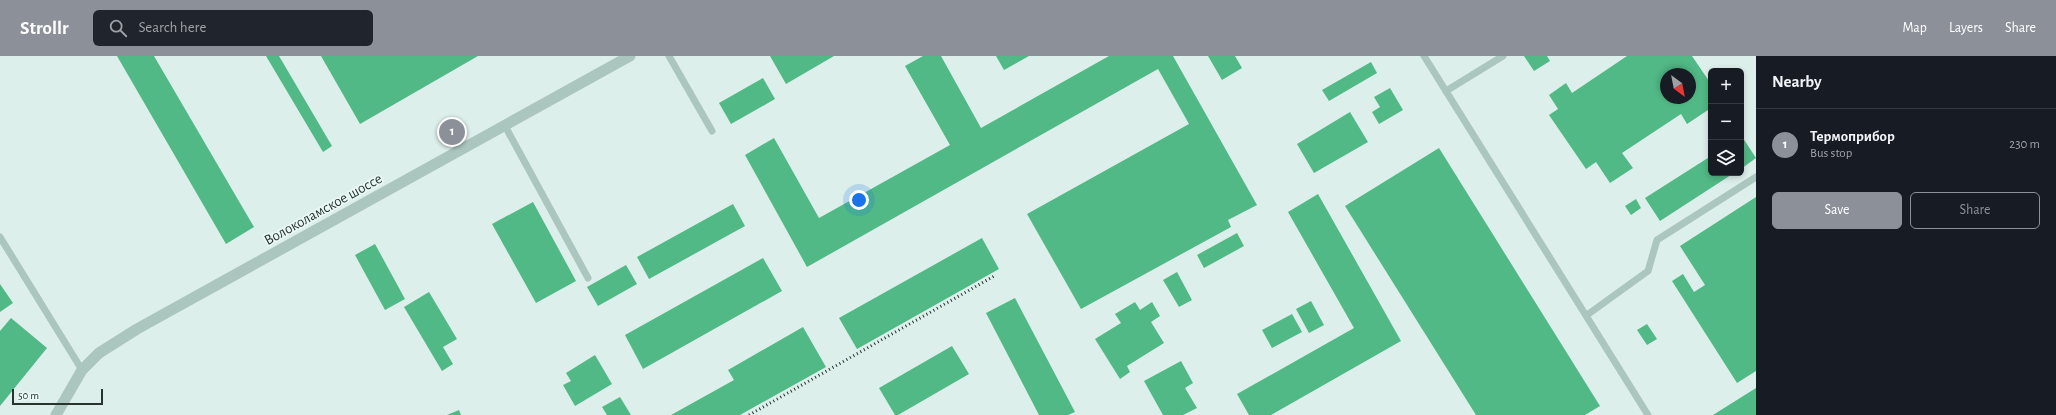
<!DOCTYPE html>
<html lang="en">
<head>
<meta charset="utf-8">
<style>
  body { margin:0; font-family:"Alegreya Sans",sans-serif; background:#20242c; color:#f1f3f6 }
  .controls { position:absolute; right:12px; top:12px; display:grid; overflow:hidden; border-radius:6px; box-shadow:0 2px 6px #0003 }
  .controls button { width:36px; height:36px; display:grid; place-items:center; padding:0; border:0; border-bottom:1px solid #363941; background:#171b24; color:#f1f3f6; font:20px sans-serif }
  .compass { position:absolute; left:1660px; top:12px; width:36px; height:36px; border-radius:50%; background:#171b24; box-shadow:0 2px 6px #0003; rotate:148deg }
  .scale { position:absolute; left:12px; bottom:10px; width:91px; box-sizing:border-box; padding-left:4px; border:2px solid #29342f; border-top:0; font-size:11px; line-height:14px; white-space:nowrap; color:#29342f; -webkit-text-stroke:3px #e9f8f5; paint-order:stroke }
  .you { position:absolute; left:859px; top:144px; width:14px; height:14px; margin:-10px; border:3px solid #fff; border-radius:50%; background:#1a73e8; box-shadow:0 0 0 6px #1a73e833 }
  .badge { display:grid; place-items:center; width:26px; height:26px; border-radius:50%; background:#8c9099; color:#fff; font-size:13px; font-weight:700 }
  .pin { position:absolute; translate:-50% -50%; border:2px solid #fff; box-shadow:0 1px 4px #0006 }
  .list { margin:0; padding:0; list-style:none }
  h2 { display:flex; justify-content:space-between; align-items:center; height:52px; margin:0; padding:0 16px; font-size:17px }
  h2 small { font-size:13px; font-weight:400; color:#9ea1a6 }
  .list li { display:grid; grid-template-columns:26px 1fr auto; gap:12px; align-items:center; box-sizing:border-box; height:72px; padding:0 16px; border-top:1px solid #363941 }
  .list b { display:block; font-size:15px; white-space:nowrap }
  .list p { margin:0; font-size:13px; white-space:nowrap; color:#9ea1a6 }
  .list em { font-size:13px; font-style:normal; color:#9ea1a6 }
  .actions { display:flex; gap:8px; padding:12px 16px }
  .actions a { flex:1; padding:9px 0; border:1px solid #8c9099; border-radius:6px; text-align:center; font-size:14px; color:#8c9099 }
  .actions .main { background:#8c9099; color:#fff }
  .icon { flex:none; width:22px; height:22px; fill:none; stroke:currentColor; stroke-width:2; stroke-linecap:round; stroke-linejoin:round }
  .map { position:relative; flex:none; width:1756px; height:359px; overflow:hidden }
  header { display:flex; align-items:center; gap:24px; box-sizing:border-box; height:56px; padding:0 20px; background:#8c9099; color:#fff }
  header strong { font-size:19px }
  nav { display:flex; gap:22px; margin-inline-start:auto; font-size:14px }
  .search { width:280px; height:36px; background:#20242c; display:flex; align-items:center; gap:10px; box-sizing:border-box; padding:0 14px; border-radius:6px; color:#9ea1a6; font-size:15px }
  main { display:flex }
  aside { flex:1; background:#171b24 }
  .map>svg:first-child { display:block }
  .building { fill:#51b985; fill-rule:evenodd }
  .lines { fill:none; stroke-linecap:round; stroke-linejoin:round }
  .service { stroke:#aac6be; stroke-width:7 }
  .tertiary { stroke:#aac6be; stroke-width:11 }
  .rail { stroke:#29342f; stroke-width:3; stroke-dasharray:1 3; stroke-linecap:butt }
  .labels { text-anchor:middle; stroke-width:3.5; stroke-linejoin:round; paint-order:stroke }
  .street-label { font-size:15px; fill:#29342f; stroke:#e9f8f5 }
</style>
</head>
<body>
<header>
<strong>Strollr</strong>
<div class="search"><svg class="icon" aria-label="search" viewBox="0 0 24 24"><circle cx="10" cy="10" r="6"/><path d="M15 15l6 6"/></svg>Search here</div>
<nav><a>Map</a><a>Layers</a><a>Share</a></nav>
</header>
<main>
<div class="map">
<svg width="1756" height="359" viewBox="0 0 1756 359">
  <rect width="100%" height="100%" fill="#ddefeb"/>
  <g class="building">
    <polygon points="117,0 154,0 254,171 226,188"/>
    <polygon points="266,0 279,0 332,90 323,96"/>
    <polygon points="321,0 478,0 360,68"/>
    <polygon points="770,0 834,0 786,28"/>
    <polygon points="923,0 941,0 981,72 1109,0 1173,0 1257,149 1228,164 1231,171 1081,253 1027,158 1189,68 1158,13 807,211 745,99 774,82 819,162 950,89 905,10"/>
    <polygon points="996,0 1029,0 1004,14"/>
    <polygon points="1208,0 1235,0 1242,12 1222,24"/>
    <polygon points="1524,0 1547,0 1550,5 1534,15"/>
    <path d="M 1627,0 L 1692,0 L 1711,28 L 1711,52 L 1687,68 L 1681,58 L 1622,97 L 1633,112 L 1610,127 L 1596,106 L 1586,113 L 1549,59 L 1558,53 L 1549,39 L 1566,27 L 1572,37 ZM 1666,18 L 1690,18 L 1690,42 L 1666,42 Z"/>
    <polygon points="1371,6 1377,17 1329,45 1322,34"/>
    <polygon points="763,22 775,43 731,68 719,47"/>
    <polygon points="1390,32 1403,54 1379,68 1372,56 1380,51 1374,41"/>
    <polygon points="1350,56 1368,86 1314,117 1297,88"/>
    <polygon points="1741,79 1756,102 1741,113"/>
    <polygon points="1439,92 1600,350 1585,359 1476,359 1345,150"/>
    <polygon points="1711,100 1711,117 1734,117 1660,165 1645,142"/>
    <polygon points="1318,138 1401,285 1271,359 1249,359 1237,338 1354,272 1288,156"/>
    <polygon points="1756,141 1756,315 1737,327 1672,225 1683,218 1694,236 1705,229 1680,190"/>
    <polygon points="1636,143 1641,152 1631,159 1625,150"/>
    <polygon points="533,146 576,225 536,247 492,168"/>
    <polygon points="733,148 745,170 649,223 637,201"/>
    <polygon points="1237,177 1244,190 1204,212 1197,199"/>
    <polygon points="982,182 999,213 857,293 839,262"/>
    <polygon points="375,188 405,243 385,254 355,199"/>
    <polygon points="763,202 782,235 643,313 625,279"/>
    <polygon points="626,209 637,228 598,250 587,231"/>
    <polygon points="1177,216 1192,244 1179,251 1163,224"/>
    <polygon points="0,228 13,247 0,256"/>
    <polygon points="429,236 457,283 443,291 453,308 442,315 404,251"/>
    <polygon points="1015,242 1075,356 1068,359 1039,359 986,257"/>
    <polygon points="1311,245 1324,269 1309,277 1296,253"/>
    <polygon points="1135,246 1140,254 1152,246 1160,260 1151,266 1164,287 1127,310 1130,316 1120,323 1095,283 1121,267 1115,258"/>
    <polygon points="1292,258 1302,276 1272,292 1262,274"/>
    <polygon points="11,262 47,292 0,350 0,275"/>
    <polygon points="1647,268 1657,283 1647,289 1637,274"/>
    <polygon points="803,271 826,311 740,359 671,359 734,324 728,314"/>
    <polygon points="952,290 969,318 898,359 895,359 879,332"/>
    <polygon points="595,299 612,328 575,350 563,329 571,325 566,317"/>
    <polygon points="1181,305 1193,327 1185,332 1197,352 1183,359 1163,359 1144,325"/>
    <polygon points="1756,332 1756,359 1713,359"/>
    <polygon points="620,341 631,359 607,359 602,351"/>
    <polygon points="459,354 461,359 447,359"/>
  </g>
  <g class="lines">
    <g class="service">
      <polyline points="669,0 712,75"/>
      <polyline points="1424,0 1648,359"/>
      <polyline points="1446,35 1503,0"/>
      <polyline points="505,70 588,222"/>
      <polyline points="0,181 82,314"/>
      <polyline points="1587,259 1648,215 1657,184 1756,121"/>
    </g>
    <polyline class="tertiary" points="56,359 82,314 99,297 137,273 630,0"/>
    <polyline class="rail" points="749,359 996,219"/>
  </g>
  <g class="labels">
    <g class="street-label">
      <text transform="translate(323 153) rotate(-29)" y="5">Волоколамское шоссе</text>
    </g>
  </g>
</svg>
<div class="controls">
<button>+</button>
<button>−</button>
<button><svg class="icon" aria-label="layers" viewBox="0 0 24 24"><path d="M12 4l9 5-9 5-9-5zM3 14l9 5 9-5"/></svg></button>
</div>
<svg class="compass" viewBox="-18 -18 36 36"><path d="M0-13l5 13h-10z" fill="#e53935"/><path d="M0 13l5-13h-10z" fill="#9ea1a6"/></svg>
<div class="scale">50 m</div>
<div class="you"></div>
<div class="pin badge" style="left:452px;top:76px">1</div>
</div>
<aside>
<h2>Nearby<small></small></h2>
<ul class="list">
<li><span class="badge">1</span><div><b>Термоприбор</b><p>Bus stop</p></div><em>230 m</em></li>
</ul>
<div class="actions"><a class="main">Save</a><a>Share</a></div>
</aside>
</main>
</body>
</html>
